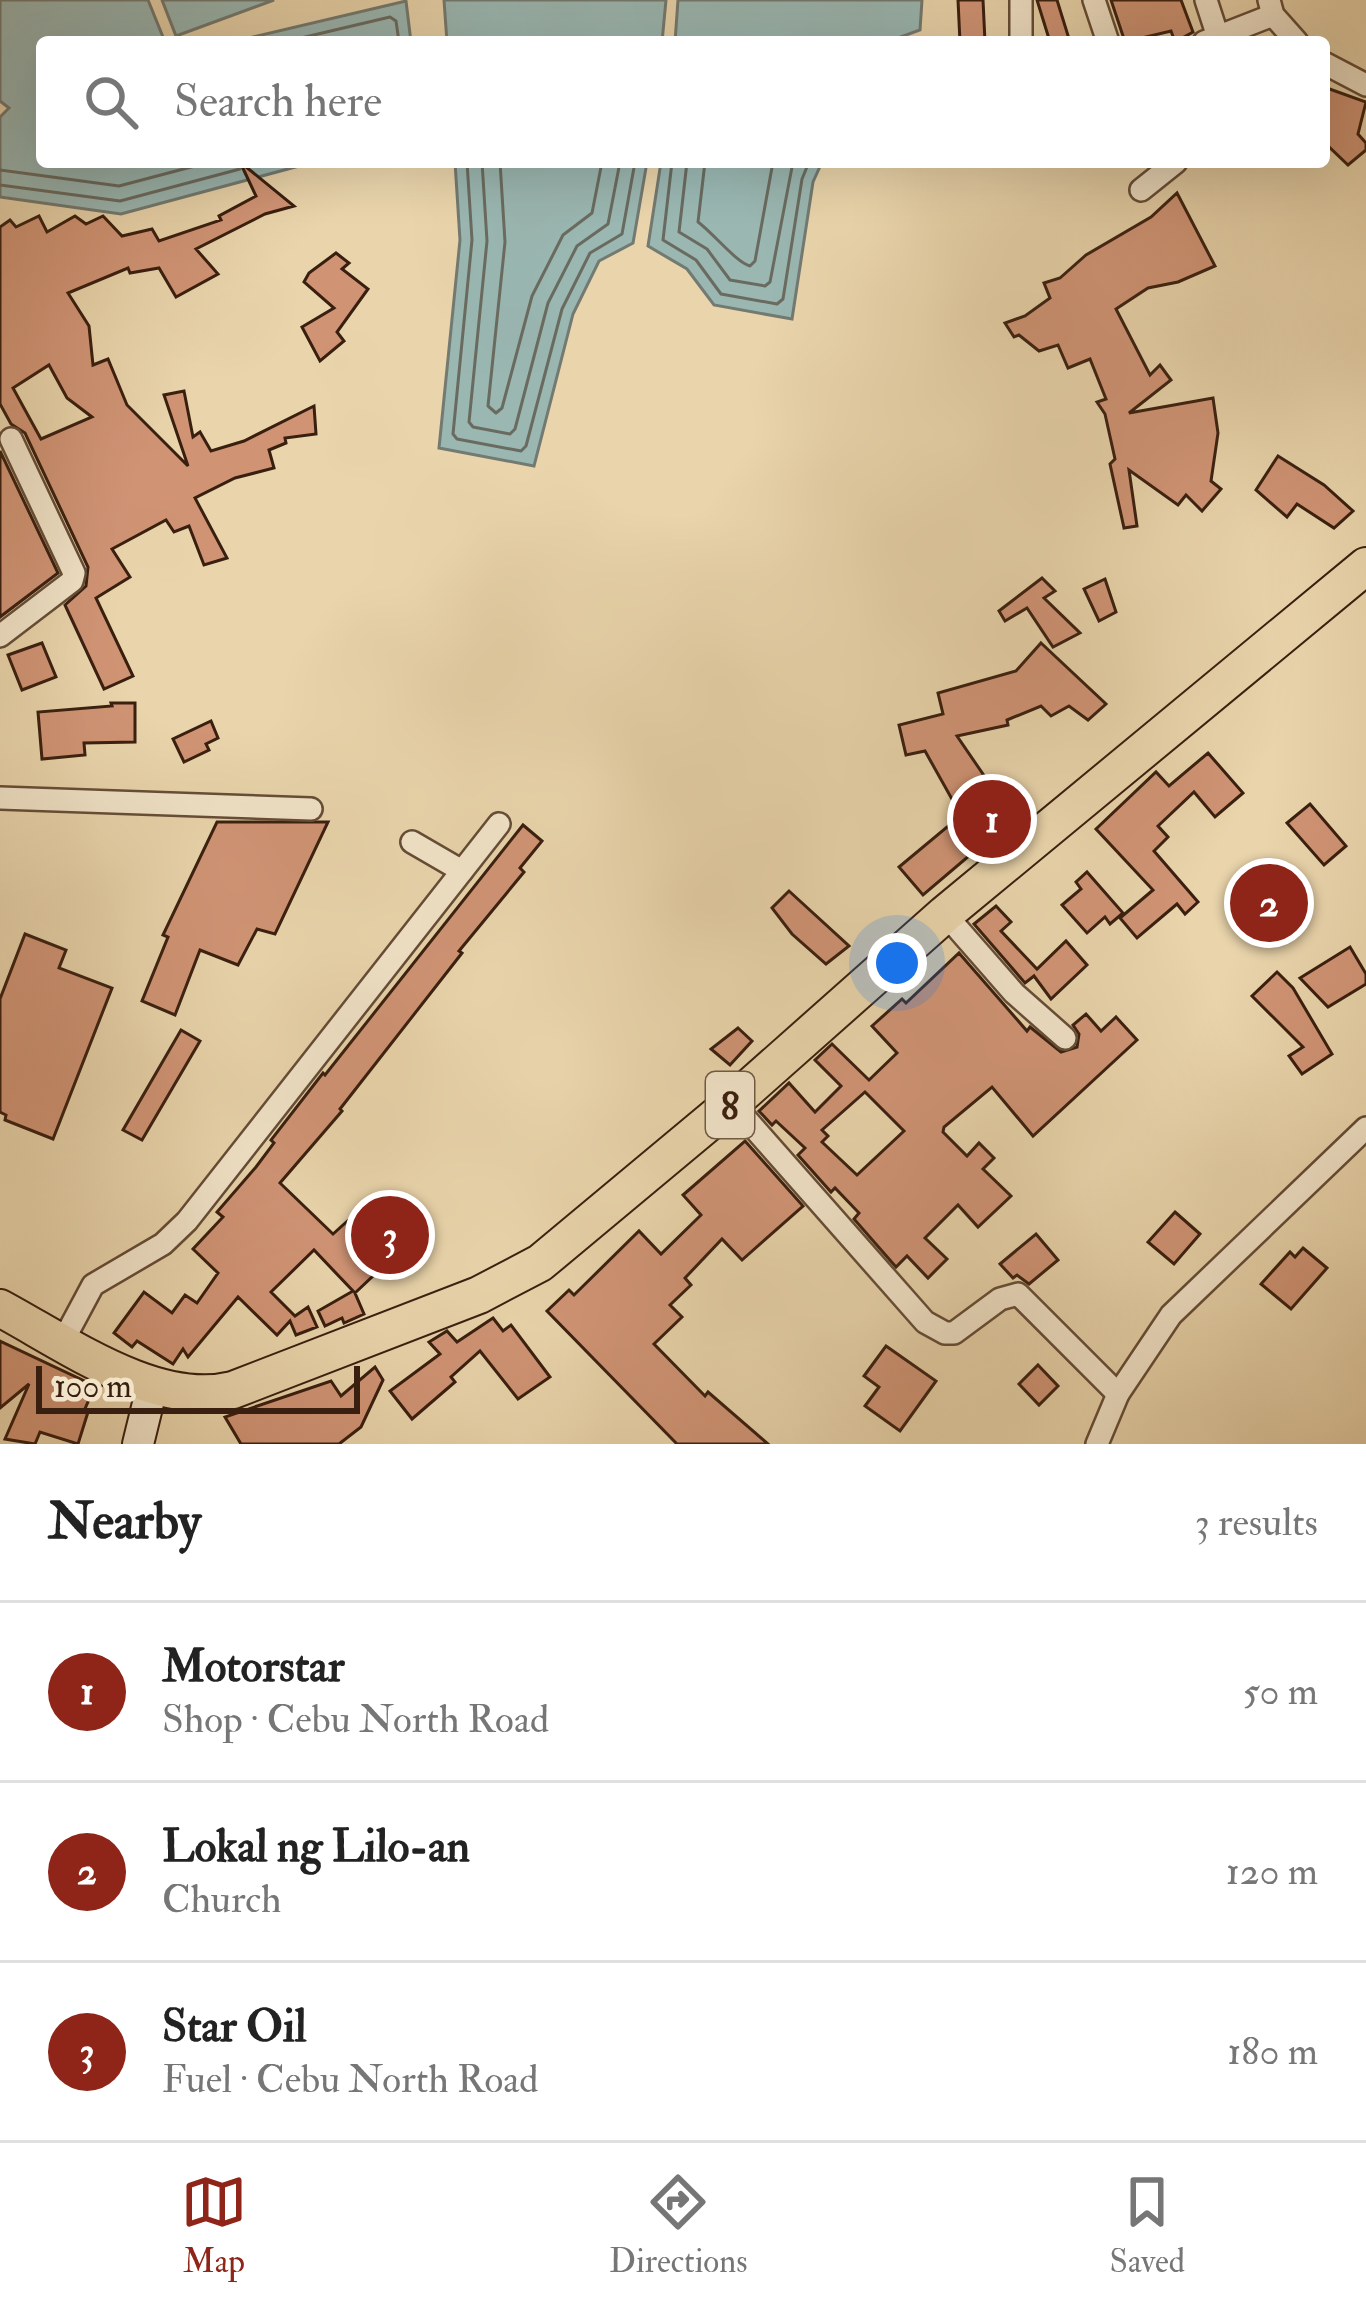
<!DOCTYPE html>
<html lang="en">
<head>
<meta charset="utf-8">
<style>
  body { margin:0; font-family:"IM FELL Double Pica",serif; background:#f2f2f2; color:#222 }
  .scale { position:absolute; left:36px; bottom:30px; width:324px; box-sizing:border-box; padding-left:12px; border:6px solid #391f0f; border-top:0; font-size:33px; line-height:42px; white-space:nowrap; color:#391f0f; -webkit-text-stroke:9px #f1e3c8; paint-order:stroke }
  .you { position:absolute; left:897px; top:963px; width:42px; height:42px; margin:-30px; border:9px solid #fff; border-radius:50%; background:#1a73e8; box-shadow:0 0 0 18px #1a73e833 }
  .badge { display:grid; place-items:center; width:78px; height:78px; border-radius:50%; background:#8f2418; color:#fff; font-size:39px; font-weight:700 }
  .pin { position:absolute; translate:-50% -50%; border:6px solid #fff; box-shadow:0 3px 12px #0006 }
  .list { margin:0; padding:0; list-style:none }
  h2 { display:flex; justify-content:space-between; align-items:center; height:156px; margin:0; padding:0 48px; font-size:51px }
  h2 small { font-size:39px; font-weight:400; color:#767676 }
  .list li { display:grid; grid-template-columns:78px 1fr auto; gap:36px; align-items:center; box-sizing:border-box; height:180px; padding:0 48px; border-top:3px solid #e0e0e0 }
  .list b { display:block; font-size:45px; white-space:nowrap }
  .list p { margin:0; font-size:39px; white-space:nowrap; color:#767676 }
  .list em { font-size:39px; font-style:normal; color:#767676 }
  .icon { flex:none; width:66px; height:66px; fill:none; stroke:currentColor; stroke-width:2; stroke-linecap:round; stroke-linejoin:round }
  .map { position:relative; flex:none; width:1366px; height:1444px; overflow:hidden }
  .search { position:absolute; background:#fff; box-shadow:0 12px 48px #0002; left:36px; right:36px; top:36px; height:132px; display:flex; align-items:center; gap:30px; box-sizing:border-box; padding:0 42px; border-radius:12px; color:#767676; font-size:45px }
  .sheet { height:696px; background:#fff }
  nav { display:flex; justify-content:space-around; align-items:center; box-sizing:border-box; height:168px; border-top:3px solid #e0e0e0; background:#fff; font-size:33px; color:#767676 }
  nav a { display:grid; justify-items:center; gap:6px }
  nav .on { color:#8f2418 }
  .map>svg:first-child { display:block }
  .water { fill:#9ab7b2; stroke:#737a71; stroke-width:3 }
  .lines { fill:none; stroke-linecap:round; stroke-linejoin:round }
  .shore { stroke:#6a6b60; stroke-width:3 }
  .building { fill:#d09475; stroke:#391f0f; stroke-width:3; fill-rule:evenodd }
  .street-casing { stroke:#654c36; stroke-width:26 }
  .secondary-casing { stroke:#391f0f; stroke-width:34 }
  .primary-casing { stroke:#391f0f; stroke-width:40 }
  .street { stroke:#f1e3c8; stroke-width:21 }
  .secondary { stroke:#f1e3c8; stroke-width:30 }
  .primary { stroke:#e9d4ab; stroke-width:36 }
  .labels { text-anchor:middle; stroke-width:9; stroke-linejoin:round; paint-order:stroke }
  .shield { fill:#f1e3c8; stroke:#705a46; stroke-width:3 }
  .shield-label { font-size:39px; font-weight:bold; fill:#391f0f }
</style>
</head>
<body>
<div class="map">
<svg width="1366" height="1444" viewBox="0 0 1366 1444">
  <rect width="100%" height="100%" fill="#e9d4ab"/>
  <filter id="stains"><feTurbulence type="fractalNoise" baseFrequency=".00167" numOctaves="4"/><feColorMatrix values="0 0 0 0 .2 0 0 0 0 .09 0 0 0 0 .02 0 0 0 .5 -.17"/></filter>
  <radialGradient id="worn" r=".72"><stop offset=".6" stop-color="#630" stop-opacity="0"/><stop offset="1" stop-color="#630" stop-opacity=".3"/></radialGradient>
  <g class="water">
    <polygon points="0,0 148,0 165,42 42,42 42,162 314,162 121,214 0,197 0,117 9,108 0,101"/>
    <polygon points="162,0 274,0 176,36"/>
    <polygon points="444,0 666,0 662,42 447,42"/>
    <polygon points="678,0 922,0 920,30 887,42 675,42"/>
    <polygon points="406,1 411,42 232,42"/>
    <polygon points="455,162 647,162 633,243 599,261 573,314 534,466 439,448 460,240"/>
    <polygon points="661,162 822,162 813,182 792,319 714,305 687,269 648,246"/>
  </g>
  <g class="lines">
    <g class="shore">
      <polyline points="284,42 390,17 396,21 399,42"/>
      <polyline points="467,162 472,240 453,434 457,439 521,451 526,446 562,309 590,253 622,234 635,162"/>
      <polyline points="482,162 487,241 469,422 473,427 510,434 515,429 548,303 577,246 608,224 620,162"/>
      <polyline points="500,162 505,242 488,406 496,413 502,408 532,296 563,235 592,213 602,162"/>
      <polyline points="672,162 663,240 696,260 721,294 777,304 783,299 802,179 809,162"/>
      <polyline points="687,162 679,232 707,249 730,280 765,286 770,282 793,162"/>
      <path d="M 705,162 L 698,222 C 713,233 737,263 750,266 L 755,261 L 773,162"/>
      <polyline points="0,170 119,186 210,162"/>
      <polyline points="0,185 120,201 240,169"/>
    </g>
  </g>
  <g class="building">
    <polygon points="958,0 983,0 985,42 960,42"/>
    <polygon points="1037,0 1057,0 1070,42 1050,42"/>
    <polygon points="1111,0 1181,0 1193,32 1175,42 1171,31 1125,42"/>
    <polygon points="1324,87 1366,102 1358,134 1366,143 1366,150 1348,165 1324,142"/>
    <path d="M 240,162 L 294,206 L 265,214 L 196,249 L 218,274 L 176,297 L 159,268 L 130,273 L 128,268 L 68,293 L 89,326 L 93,365 L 108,359 L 127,405 L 188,466 L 164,395 L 184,391 L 193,437 L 200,432 L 211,451 L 244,441 L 314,406 L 316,434 L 285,438 L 286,443 L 269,450 L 274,468 L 235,478 L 195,498 L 227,558 L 204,565 L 189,526 L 174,532 L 166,520 L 112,549 L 130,577 L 96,598 L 133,676 L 104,689 L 65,605 L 86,586 L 88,567 L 25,433 L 11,424 L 0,404 L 0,227 L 10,220 L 16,227 L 39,216 L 47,232 L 75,216 L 86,224 L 103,216 L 122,236 L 152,229 L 159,241 L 221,220 L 219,216 L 256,196 ZM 49,365 L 67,398 L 92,417 L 41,439 L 13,388 Z"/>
    <polygon points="1177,193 1215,266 1178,282 1148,288 1116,309 1150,375 1160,365 1171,380 1129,413 1213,398 1218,433 1211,481 1221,489 1202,511 1186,495 1178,505 1129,470 1137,526 1124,528 1110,464 1115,459 1105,414 1097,402 1106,399 1090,359 1068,368 1058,345 1039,351 1019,335 1014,337 1005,323 1025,316 1050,298 1044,283 1060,278 1086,255 1151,217"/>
    <polygon points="336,253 349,263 342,269 368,289 337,332 344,341 320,361 302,327 334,308 304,282 309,273"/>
    <polygon points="0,451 58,573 0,617"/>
    <polygon points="1278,456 1324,485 1353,511 1334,528 1297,504 1287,517 1256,490"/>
    <polygon points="1042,578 1055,591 1044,598 1080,633 1053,647 1027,608 1005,621 999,611"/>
    <polygon points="1105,579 1116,612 1099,621 1084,589"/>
    <polygon points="42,643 56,677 22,690 8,655"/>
    <polygon points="1041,643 1106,704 1088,720 1069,706 1051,716 1041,706 1007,720 1008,725 957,736 1000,799 967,826 925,751 906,755 899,725 943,714 938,693 1016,671"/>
    <polygon points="111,703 135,703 135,742 84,743 85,755 42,759 38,712 112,706"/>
    <polygon points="211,721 218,738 206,744 209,750 184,762 173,739"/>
    <polygon points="1208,753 1243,793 1215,817 1194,792 1158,826 1168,837 1154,851 1198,902 1185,914 1177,904 1137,938 1120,918 1153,890 1096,829 1156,772 1169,786"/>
    <polygon points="1310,804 1346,846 1324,865 1287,823"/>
    <polygon points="959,817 983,844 923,895 899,867"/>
    <polygon points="217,822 328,822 275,934 257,929 238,965 200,950 175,1015 142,1001 168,937 163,935"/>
    <polygon points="523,825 542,841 520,868 524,872 459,951 462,953 340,1109 342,1111 280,1183 333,1234 374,1197 426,1254 406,1273 392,1258 355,1293 364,1314 344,1323 342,1318 325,1326 318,1311 353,1291 314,1250 271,1292 295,1316 308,1307 317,1327 296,1335 290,1321 277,1335 238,1297 188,1357 183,1349 173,1364 137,1341 132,1347 114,1333 144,1292 172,1313 185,1295 197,1303 218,1273 193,1249 223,1217 217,1212 256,1167 274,1143 271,1140 323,1073 325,1075"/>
    <polygon points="1087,872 1123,913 1110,924 1105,917 1087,933 1062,905 1081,889 1076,882"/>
    <polygon points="789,891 849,946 826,964 792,934 772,908"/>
    <polygon points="996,906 1011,922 1001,931 1037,969 1066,941 1087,965 1051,999 1034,976 1025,983 974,924"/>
    <polygon points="25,934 66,950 59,968 112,988 53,1139 5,1120 6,1115 0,1112 0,999"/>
    <polygon points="1350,947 1366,974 1366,984 1328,1007 1300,978"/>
    <path d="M 959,953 L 1027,1031 L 1030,1027 L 1061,1052 L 1077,1047 L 1079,1034 L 1073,1025 L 1086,1014 L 1101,1031 L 1116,1017 L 1137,1040 L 1033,1136 L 992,1087 L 944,1127 L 943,1132 L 967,1156 L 979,1143 L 994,1158 L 983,1169 L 1011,1196 L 978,1227 L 958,1205 L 925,1238 L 947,1259 L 928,1278 L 907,1256 L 896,1267 L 854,1219 L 859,1213 L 835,1188 L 831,1192 L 798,1155 L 805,1148 L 776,1121 L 772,1125 L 759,1111 L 789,1083 L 815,1112 L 841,1086 L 815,1060 L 832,1044 L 869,1080 L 897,1053 L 872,1026 L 902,999 L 906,1003 ZM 865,1092 L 904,1131 L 857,1175 L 822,1142 L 828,1136 L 822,1130 Z"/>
    <polygon points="1277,972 1293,988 1332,1054 1302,1074 1289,1056 1303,1047 1252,996"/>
    <polygon points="738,1028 752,1041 730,1065 711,1049"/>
    <polygon points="181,1030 200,1041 142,1140 123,1130"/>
    <polygon points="745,1141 803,1206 742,1260 722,1239 685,1278 691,1285 670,1305 682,1317 654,1344 705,1396 708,1392 768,1444 677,1444 547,1311 569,1290 574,1295 639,1231 661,1254 701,1215 683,1195"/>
    <polygon points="1175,1212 1200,1234 1174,1264 1148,1242"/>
    <polygon points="1036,1234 1058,1260 1029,1284 1017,1275 1013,1278 1000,1264"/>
    <polygon points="1303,1248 1327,1268 1291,1309 1261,1284 1290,1252 1295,1257"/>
    <polygon points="493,1318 503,1331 511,1325 550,1377 518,1399 480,1351 451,1377 455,1382 412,1419 390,1391 440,1354 429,1342 447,1331 457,1342"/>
    <polygon points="0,1341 95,1386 84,1411 88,1412 78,1444 40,1432 35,1444 5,1439 29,1384 0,1408"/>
    <polygon points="886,1346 936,1381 900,1431 865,1406 879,1387 864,1376"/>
    <polygon points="1038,1365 1058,1386 1039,1405 1019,1384"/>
    <polygon points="375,1367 383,1380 361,1427 339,1444 241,1444 225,1417 331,1381 341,1396"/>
  </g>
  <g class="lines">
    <defs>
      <g id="street">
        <polyline points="1094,0 1108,42"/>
        <polyline points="1206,0 1218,37"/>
        <polyline points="1269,0 1273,15 1297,42"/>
        <polyline points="1021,42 1021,0"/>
        <polyline points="1204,42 1273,15"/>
        <polyline points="1324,63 1366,85"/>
        <polyline points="1141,190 1176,162"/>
        <polyline points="0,636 72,581 74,573 11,439"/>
        <polyline points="0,798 311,809"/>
        <polyline points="412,842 462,871"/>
        <polyline points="945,914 1014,993 1065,1038"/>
        <polyline points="732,1103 925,1322 945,1333 954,1333 1000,1299 1018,1294 1118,1394"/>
        <polyline points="63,1341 93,1285 163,1244 187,1221 499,824"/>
        <polyline points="1097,1444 1118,1394 1171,1315 1366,1128"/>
      </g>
      <polyline id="secondary" points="138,1444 152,1387"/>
      <path id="primary" d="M 0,1308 C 67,1344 156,1409 233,1390 L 479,1295 L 540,1263 L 732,1103 L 945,914 L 1366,566"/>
    </defs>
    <use href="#street" class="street-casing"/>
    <use href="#secondary" class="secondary-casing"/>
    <use href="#primary" class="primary-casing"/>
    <use href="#street" class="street"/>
    <use href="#secondary" class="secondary"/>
    <use href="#primary" class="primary"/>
  </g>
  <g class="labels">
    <rect class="shield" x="706" y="1072" width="48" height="66" rx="9"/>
    <g class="shield-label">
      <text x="730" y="1119">8</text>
    </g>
  </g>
  <rect width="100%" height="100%" filter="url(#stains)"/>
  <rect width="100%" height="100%" fill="url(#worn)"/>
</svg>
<div class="scale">100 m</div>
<div class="you"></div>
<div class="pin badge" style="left:992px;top:819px">1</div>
<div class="pin badge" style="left:1269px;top:903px">2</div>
<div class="pin badge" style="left:390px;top:1235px">3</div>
<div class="search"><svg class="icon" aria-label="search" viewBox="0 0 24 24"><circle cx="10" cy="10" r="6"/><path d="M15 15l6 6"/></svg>Search here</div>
</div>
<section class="sheet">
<h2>Nearby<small>3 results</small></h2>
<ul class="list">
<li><span class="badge">1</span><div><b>Motorstar</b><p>Shop · Cebu North Road</p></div><em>50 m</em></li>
<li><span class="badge">2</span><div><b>Lokal ng Lilo-an</b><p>Church</p></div><em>120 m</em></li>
<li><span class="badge">3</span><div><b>Star Oil</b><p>Fuel · Cebu North Road</p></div><em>180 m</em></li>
</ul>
</section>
<nav>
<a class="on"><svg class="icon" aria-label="map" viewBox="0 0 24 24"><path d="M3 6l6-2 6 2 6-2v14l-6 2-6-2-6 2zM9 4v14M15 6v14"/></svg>Map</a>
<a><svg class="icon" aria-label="directions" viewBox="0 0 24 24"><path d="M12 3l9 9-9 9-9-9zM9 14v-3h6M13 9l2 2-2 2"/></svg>Directions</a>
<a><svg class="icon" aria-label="saved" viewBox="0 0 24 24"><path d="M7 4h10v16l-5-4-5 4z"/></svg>Saved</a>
</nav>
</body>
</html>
